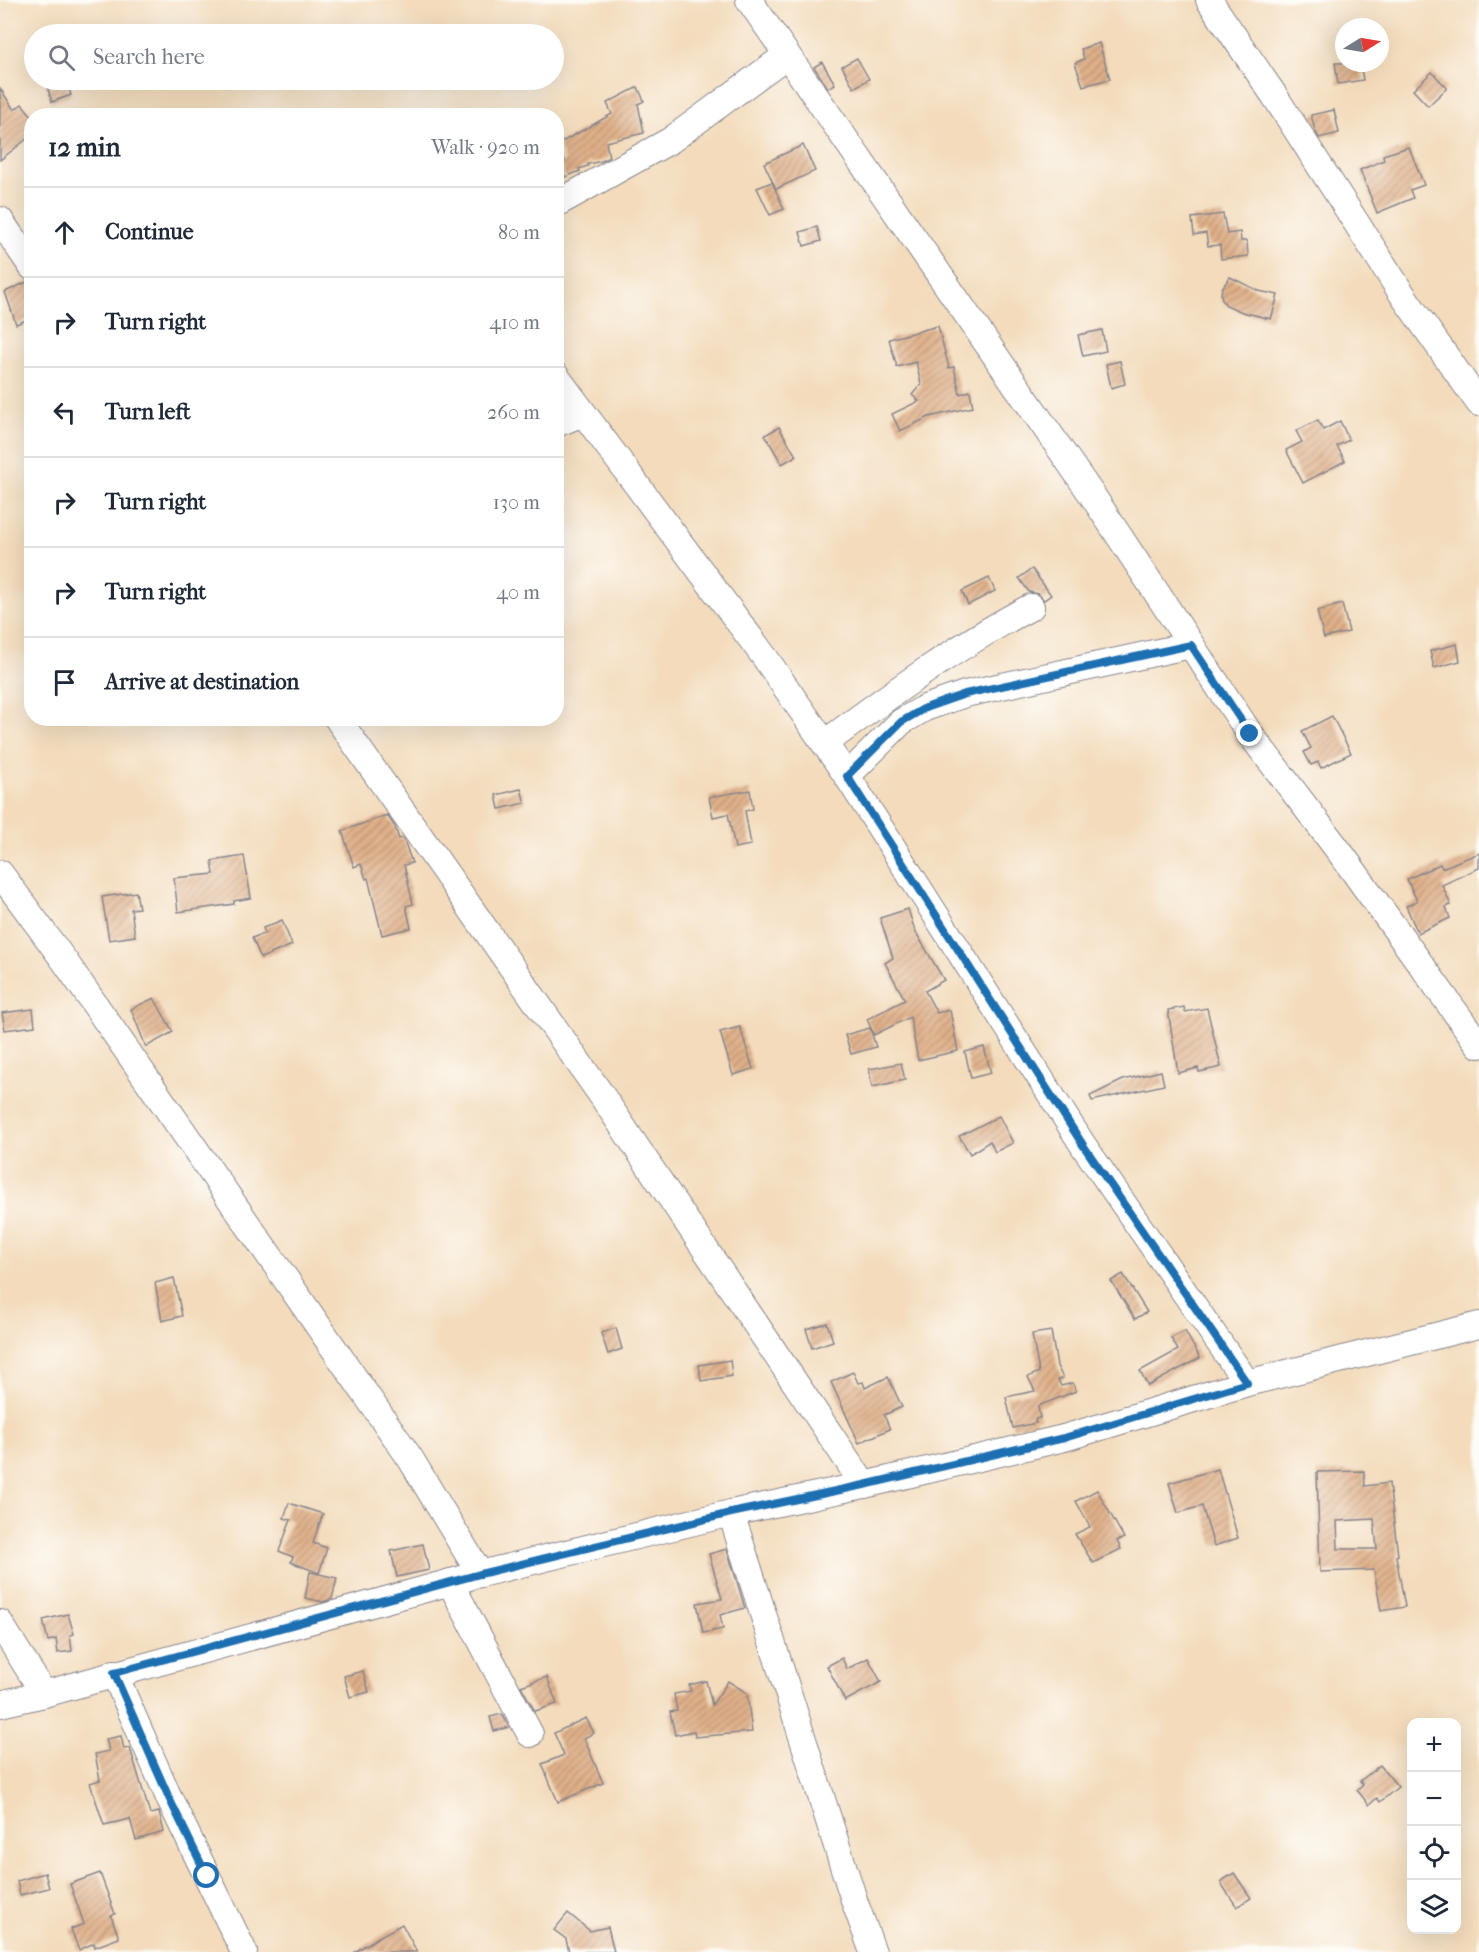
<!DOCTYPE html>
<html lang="en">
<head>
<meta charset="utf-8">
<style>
  body { margin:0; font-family:"IM FELL French Canon",serif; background:#f2f2f3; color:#1f2937 }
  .controls { position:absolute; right:18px; bottom:18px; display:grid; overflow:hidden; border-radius:12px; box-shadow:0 6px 24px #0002 }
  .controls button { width:54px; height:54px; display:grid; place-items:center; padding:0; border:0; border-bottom:2px solid #e0e1e3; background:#fff; color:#1f2937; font:30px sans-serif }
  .compass { position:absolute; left:1335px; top:18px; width:54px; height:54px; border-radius:50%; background:#fff; box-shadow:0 6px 24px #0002; rotate:79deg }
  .stop { position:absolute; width:18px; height:18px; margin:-14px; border:4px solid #1f6fb2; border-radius:50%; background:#fff }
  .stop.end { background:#1f6fb2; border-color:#fff; box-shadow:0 2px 6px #0008 }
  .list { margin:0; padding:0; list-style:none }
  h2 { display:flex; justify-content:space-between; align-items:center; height:78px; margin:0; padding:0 24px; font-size:26px }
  h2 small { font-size:20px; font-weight:400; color:#747a83 }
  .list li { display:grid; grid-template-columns:39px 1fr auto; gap:18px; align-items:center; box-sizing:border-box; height:90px; padding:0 24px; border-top:2px solid #e0e1e3 }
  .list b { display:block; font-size:22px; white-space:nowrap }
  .list em { font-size:20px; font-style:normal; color:#747a83 }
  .icon { flex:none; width:33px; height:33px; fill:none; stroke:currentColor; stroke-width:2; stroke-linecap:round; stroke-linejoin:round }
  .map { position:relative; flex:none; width:1479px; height:1952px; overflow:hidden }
  .search { position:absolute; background:#fff; box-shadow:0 6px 24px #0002; left:24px; top:24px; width:540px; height:66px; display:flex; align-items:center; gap:15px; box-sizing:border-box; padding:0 21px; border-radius:33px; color:#747a83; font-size:22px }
  .panel { position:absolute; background:#fff; box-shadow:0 6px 24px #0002; left:24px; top:108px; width:540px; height:618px; border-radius:24px }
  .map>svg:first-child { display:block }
  .building { fill:url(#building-hatch); fill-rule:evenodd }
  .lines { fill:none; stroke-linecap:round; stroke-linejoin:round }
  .minor-casing { stroke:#87858c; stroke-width:28 }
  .minor { stroke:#fff; stroke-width:26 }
  .route { stroke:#1f6fb2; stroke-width:8 }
</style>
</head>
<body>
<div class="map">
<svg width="1479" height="1952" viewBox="0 0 1479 1952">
  <defs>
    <pattern id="building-hatch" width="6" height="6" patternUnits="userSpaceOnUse" patternTransform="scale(1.5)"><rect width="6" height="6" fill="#e0b189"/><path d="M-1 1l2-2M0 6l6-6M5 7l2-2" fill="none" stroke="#b59073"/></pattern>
  </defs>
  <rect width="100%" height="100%" fill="#fdfcf7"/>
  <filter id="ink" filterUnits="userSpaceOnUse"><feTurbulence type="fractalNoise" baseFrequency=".0167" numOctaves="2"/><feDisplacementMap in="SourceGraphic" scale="12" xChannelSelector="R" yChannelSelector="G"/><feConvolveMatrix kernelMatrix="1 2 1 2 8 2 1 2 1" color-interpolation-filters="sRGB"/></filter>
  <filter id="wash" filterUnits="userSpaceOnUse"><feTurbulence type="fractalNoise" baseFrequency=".008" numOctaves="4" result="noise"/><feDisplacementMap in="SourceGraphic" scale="24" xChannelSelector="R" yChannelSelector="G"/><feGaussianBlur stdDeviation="1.35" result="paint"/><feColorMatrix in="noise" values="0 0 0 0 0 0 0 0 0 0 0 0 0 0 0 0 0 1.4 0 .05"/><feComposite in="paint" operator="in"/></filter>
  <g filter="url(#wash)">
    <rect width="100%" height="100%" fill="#f3dbbb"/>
    <g id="blocks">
      <g class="building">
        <polygon points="1099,43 1110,79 1083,86 1075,63 1084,59 1081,49"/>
        <polygon points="857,58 869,79 854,88 842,66"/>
        <polygon points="822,62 835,84 828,88 814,67"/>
        <polygon points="1335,63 1360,63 1363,80 1338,84"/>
        <polygon points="1432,72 1447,88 1428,106 1413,90"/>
        <polygon points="66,80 71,95 52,102 47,86"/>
        <polygon points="638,87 644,101 638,104 644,133 606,142 609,157 602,161 588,164 588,166 579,169 580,171 565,177 560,163 565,161 558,144 612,114 607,103"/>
        <polygon points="0,88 14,110 22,104 32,116 32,135 0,160"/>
        <polygon points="1334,110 1339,133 1319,138 1315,130 1311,115"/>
        <polygon points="803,145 815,171 776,189 764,163"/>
        <polygon points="1409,147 1424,185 1410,190 1413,198 1377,213 1360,170 1384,160 1383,155"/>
        <polygon points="772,182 784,209 770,215 757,188"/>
        <polygon points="1223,214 1227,234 1240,232 1241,241 1247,241 1248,256 1221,259 1220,245 1208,246 1206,233 1194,235 1192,218"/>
        <polygon points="817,227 821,241 804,246 800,232"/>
        <polygon points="1230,277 1259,291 1278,295 1271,319 1242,312 1226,305 1222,300 1221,294 1222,288"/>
        <polygon points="29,281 32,282 32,318 16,324 5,292"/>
        <polygon points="938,326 949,368 954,367 960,394 970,391 973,407 929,417 900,431 892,414 919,401 912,395 921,384 916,362 897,367 889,339"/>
        <polygon points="1102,330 1106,351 1083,356 1078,335"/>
        <polygon points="1120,361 1125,384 1111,388 1106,364"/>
        <polygon points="1318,420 1323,430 1340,421 1349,440 1337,446 1345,461 1303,483 1286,450 1302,442 1296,431"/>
        <polygon points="779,427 796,456 782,464 765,435"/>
        <polygon points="1032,569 1051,595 1044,600 1038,594 1029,592 1019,578"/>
        <polygon points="989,578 995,591 968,605 962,591"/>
        <polygon points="1342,604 1349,632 1324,638 1317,611"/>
        <polygon points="1457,644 1460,661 1434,668 1430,651"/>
        <polygon points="1332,716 1351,753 1321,768 1318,762 1311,765 1304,752 1311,748 1302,731"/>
        <polygon points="521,789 525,803 499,809 496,795"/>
        <polygon points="750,790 753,809 745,811 751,845 735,848 728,814 713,817 709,797"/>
        <polygon points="387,815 395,827 399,839 403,838 404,840 412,863 404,865 413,904 406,906 411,928 382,935 368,878 366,879 361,864 354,867 342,831"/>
        <polygon points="1479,853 1479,868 1442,885 1451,905 1446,907 1450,918 1418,933 1406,906 1417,901 1407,879 1440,864 1442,868"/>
        <polygon points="244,856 251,898 234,901 234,904 178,912 174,878 214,874 212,861"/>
        <polygon points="136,892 139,908 131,909 135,936 109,940 102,897"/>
        <polygon points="908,909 915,931 944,980 925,991 937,1013 950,1010 958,1051 918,1060 910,1017 874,1035 867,1019 905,1000 885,963 893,958 880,918"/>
        <polygon points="282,920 292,945 261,958 252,938 265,933 263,928"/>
        <polygon points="154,998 173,1032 146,1047 131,1009"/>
        <polygon points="1184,1007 1185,1012 1207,1008 1221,1067 1199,1072 1198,1068 1178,1073 1168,1010"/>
        <polygon points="33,1009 35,1026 5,1030 2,1013"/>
        <polygon points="740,1027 753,1069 733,1075 720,1032"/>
        <polygon points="870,1028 876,1047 851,1054 845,1035"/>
        <polygon points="984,1047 991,1073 971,1078 965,1052"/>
        <polygon points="901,1063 905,1080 872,1087 869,1069"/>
        <polygon points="1161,1071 1164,1085 1092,1101 1090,1096 1123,1080"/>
        <polygon points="999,1116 1013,1143 995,1152 990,1141 970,1154 959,1136"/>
        <polygon points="1123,1274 1147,1312 1135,1319 1111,1281"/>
        <polygon points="174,1278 182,1316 162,1321 155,1283"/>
        <polygon points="827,1323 833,1341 812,1348 806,1329"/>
        <polygon points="616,1328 622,1349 608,1354 601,1333"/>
        <polygon points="1051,1331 1057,1366 1063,1378 1058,1380 1061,1386 1073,1383 1076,1391 1038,1406 1040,1418 1035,1419 1036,1423 1013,1428 1006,1397 1035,1391 1028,1377 1039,1372 1032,1334"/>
        <polygon points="1185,1331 1200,1358 1148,1386 1140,1371 1178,1350 1171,1338"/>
        <polygon points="730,1360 732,1376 701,1381 699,1365"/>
        <polygon points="853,1372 858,1383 863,1382 865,1388 888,1377 902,1407 884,1415 890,1429 859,1443 831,1382"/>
        <polygon points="1218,1469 1238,1538 1214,1546 1202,1506 1178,1513 1169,1483"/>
        <path d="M 1364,1471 L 1365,1486 L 1389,1483 L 1398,1555 L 1396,1556 L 1405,1607 L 1381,1611 L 1374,1570 L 1320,1572 L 1317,1472 ZM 1374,1519 L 1377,1549 L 1338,1549 L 1337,1521 Z"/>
        <polygon points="1097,1490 1124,1538 1117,1541 1121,1549 1093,1563 1075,1534 1090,1527 1076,1501"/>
        <polygon points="289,1503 323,1514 313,1543 327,1548 319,1573 291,1562 293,1557 279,1551 291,1520 284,1518"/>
        <polygon points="423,1544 429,1570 397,1577 391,1551"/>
        <polygon points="727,1549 745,1608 720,1615 723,1629 703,1633 697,1603 722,1599 709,1554"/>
        <polygon points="310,1572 337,1578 332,1599 323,1602 305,1598"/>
        <polygon points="68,1614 74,1634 70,1635 72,1651 58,1653 56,1639 48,1641 43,1620"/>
        <polygon points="842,1658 847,1669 868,1658 881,1682 845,1701 827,1666"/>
        <polygon points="363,1671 369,1692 350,1697 344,1676"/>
        <polygon points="547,1677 557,1704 535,1711 521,1686"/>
        <polygon points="706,1681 712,1705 728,1681 747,1693 752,1732 695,1737 694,1731 675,1735 670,1712 677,1711 674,1694 691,1691 689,1685"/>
        <polygon points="502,1714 509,1727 494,1731 490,1717"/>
        <polygon points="586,1718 594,1733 584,1738 603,1783 558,1802 542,1764 564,1755 554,1733"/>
        <polygon points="121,1736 124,1749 130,1748 150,1814 159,1812 164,1832 136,1840 130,1819 104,1825 90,1783 100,1780 95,1754 109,1751 106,1739"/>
        <polygon points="1380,1765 1398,1787 1380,1802 1377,1798 1369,1805 1357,1790 1363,1784 1360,1781"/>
        <polygon points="45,1873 49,1888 20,1895 17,1881"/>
        <polygon points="100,1873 115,1914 111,1916 119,1938 95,1947 94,1943 79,1950 71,1929 84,1924 70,1884"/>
        <polygon points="1234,1873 1251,1898 1237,1907 1220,1882"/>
        <polygon points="568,1913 590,1931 608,1927 614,1952 569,1952 566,1939 554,1930"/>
        <polygon points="402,1924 417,1952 355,1952 377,1938"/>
      </g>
    </g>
  </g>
  <g filter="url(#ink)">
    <use href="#blocks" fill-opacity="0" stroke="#87858c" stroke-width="1.5"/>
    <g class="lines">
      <defs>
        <g id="minor">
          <polyline points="749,0 1092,495 1250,734 1342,855 1479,1045"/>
          <polyline points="1209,0 1274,95 1404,297 1479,403"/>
          <polyline points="556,204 671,140 787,55"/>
          <polyline points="0,220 32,267"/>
          <polyline points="556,376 766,659 847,776 1083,1145 1247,1383"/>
          <polyline points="556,424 583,413"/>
          <polyline points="337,718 600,1093 864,1485"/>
          <path d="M 825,743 C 891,694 958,645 1031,607"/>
          <polyline points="847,776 901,722 925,708 965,694 1191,645"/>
          <polyline points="0,873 66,963 410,1458 480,1574"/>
          <polyline points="731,1513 855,1903 873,1952"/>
          <polyline points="450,1582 530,1734"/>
          <polyline points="0,1623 44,1694"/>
          <polyline points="114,1673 170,1800 244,1952"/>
          <polyline points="0,1704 44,1694 480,1574 731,1513 864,1485 1064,1438 1247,1383 1479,1325"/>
        </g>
      </defs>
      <use href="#minor" class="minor-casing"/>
      <use href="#minor" class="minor"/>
    </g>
  </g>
  <g class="lines" filter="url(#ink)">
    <polyline class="route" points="207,1876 170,1800 114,1673 480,1574 731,1513 864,1485 1064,1438 1247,1383 1083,1145 847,776 901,722 925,708 965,694 1191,645 1250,734"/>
  </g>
</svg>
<div class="controls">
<button>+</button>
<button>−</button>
<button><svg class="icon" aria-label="locate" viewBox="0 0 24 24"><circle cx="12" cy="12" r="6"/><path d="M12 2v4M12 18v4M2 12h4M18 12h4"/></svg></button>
<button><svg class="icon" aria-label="layers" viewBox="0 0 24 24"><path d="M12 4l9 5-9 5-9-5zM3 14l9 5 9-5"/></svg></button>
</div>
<svg class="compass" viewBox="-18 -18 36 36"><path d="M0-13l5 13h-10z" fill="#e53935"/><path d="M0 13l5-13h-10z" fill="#747a83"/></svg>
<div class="stop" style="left:207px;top:1876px"></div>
<div class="stop end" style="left:1250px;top:734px"></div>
<div class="search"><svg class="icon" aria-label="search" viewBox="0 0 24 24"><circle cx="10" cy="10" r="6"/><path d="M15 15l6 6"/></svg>Search here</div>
<section class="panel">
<h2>12 min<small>Walk · 920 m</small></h2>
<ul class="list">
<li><svg class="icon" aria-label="ahead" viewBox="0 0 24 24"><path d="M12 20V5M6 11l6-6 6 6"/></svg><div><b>Continue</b></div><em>80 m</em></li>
<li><svg class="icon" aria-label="right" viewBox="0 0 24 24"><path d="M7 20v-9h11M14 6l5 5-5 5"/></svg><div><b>Turn right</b></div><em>410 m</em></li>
<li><svg class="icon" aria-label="left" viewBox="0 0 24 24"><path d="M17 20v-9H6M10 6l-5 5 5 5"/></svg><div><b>Turn left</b></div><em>260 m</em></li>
<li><svg class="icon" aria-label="right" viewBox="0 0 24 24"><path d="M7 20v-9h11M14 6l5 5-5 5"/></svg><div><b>Turn right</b></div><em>130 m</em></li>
<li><svg class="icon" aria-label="right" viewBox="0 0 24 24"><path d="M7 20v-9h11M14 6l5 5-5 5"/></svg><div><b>Turn right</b></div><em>40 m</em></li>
<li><svg class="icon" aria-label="arrive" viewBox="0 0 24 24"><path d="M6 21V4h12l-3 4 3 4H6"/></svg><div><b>Arrive at destination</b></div></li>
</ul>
</section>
</div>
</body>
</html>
